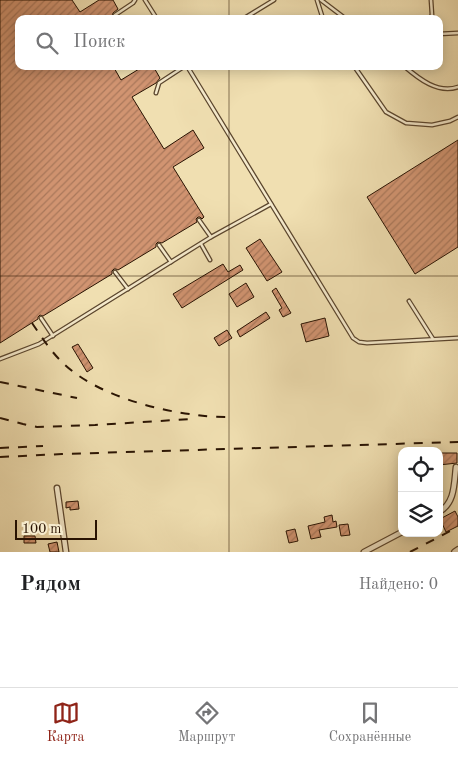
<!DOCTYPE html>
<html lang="ru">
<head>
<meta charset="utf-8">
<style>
  body { margin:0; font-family:"Old Standard TT",serif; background:#f2f2f2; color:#202124 }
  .controls { position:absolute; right:15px; bottom:15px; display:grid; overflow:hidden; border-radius:10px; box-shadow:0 2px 12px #0003 }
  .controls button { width:45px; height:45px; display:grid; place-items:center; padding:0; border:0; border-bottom:1px solid #e0e0e0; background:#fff; color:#202124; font:25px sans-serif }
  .scale { position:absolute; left:15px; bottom:12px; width:82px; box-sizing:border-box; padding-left:5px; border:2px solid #291302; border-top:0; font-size:14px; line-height:18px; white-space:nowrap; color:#291302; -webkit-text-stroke:4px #f5eacc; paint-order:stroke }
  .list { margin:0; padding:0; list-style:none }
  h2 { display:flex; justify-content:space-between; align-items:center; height:65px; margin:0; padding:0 20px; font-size:21px }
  h2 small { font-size:16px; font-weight:400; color:#757577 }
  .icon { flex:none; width:28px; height:28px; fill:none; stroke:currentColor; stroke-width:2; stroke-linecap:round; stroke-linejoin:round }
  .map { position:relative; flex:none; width:458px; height:552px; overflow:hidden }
  .search { position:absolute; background:#fff; box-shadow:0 2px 12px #0003; left:15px; right:15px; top:15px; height:55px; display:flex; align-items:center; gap:12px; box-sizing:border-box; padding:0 18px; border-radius:10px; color:#757577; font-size:19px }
  .sheet { height:135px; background:#fff }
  nav { display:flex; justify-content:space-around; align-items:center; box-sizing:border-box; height:70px; border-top:1px solid #e0e0e0; background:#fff; font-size:14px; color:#757577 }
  nav a { display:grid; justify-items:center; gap:2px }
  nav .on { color:#8f2418 }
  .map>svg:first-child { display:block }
  .building { fill:url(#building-hatch); stroke:#291302 }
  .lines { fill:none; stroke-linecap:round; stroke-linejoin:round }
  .service-casing { stroke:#5b462e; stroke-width:5 }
  .minor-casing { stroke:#5b462e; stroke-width:7 }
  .tertiary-casing { stroke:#5b462e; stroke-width:8 }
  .service { stroke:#f5eacc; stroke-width:2.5 }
  .minor { stroke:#f5eacc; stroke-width:4.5 }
  .tertiary { stroke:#f5eacc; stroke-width:5.5 }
  .rail { stroke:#291302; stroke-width:2; stroke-dasharray:9 9; stroke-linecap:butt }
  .grid { fill:none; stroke:#291302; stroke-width:1; stroke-opacity:0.55 }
</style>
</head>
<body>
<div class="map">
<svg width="458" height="552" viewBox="0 0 458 552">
  <defs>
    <pattern id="building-hatch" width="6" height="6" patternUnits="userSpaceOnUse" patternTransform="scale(1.25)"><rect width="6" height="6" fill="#d19471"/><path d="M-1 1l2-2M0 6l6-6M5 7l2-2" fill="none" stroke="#aa785b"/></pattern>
  </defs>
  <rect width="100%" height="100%" fill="#f0dfb1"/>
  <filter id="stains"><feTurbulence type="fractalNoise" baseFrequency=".004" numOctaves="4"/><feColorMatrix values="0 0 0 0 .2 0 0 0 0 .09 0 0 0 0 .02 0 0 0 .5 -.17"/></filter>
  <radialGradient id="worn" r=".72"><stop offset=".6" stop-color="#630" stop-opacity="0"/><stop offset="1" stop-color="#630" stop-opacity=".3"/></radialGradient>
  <g class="building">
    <polygon points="0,0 72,0 80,12 99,0 113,0 118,9 113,13 112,17 109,19 19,19 19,66 113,66 121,80 144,66 153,66 160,78 156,83 132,97 164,149 193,130 204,148 173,167 204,217 202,219 200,217 198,217 196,219 197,222 162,243 158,242 156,244 156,247 118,270 116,269 114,269 112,271 112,274 43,316 40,315 38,317 38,319 0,343"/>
    <polygon points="458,140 458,247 415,274 367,197"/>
    <polygon points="260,239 282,272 267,281 246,248"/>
    <polygon points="223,264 228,272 240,265 243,270 182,308 173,294"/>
    <polygon points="246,283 254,297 237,307 229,294"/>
    <polygon points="276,288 291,313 283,317 279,310 282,308 272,291"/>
    <polygon points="266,312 270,318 240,337 237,331"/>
    <polygon points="325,318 329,336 306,342 301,324"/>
    <polygon points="227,330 232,338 219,346 214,338"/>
    <polygon points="78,344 93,368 87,372 72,347"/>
    <polygon points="439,453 457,453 457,463 439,465"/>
    <polygon points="78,501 79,509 70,510 70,507 66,508 66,502"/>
    <polygon points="455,511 458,517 458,526 446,532 440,519"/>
    <polygon points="332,515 333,522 336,521 337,527 319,530 321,537 311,539 308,526 325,522 324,517"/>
    <polygon points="348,524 350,535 341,536 339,525"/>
    <polygon points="295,529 298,541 289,543 286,531"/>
    <polygon points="24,536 35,536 36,543 24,543"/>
    <polygon points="57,542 59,552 50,552 48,544"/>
  </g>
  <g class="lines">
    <defs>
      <g id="service">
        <polyline points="145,0 157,19"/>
        <polyline points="317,0 323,19"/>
        <polyline points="321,0 346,19"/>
        <polyline points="117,19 115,15 133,3 135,0"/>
        <polyline points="243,19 274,0"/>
        <polyline points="429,19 432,15 431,0"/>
        <polyline points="439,34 458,33"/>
        <polyline points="187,66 353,338 359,342 367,343 458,338"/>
        <polyline points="354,66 386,112 406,123 432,125 450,121 458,117"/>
        <path d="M 404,66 C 419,79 438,94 458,87"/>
        <polyline points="156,93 159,83 185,66"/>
        <polyline points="199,220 211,237"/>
        <polyline points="201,244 210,260"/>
        <polyline points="159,245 171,262"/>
        <polyline points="115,272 128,289"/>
        <polyline points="409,301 433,339"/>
        <polyline points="41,318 53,336"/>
        <polyline points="0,359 39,344 211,237 271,204"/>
      </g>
      <g id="minor">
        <polyline points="57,488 66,552"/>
        <path d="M 439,512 C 455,503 454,484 456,467"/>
        <polyline points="364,552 402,532"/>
      </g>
      <polyline id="tertiary" points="455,552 458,550"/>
    </defs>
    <use href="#service" class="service-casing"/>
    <use href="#minor" class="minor-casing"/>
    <use href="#tertiary" class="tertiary-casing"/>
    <use href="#service" class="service"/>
    <use href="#minor" class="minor"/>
    <use href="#tertiary" class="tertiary"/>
    <g class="rail">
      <path d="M 32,323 C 41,336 49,349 60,360 C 91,393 153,410 197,415 C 208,417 220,417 232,417"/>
      <polyline points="0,382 77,398"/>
      <polyline points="0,418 23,424 37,427 95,425 191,419"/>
      <polyline points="0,448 43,446"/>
      <polyline points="0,457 62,454 458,442"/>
      <polyline points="410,552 458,527"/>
    </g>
  </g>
  <path class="grid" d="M 229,0 L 229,19M 229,66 L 229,552M 0,276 L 458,276"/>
  <rect width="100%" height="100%" filter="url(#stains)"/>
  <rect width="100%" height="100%" fill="url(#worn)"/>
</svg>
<div class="controls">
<button><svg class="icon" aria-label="locate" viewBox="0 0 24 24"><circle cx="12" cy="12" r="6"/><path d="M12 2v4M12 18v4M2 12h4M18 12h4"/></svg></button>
<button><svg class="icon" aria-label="layers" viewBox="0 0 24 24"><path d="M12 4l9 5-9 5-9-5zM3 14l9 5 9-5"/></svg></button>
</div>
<div class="scale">100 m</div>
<div class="search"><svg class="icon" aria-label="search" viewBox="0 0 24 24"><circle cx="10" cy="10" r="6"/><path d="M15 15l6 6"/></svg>Поиск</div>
</div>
<section class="sheet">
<h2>Рядом<small>Найдено: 0</small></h2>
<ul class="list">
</ul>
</section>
<nav>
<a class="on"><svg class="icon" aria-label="map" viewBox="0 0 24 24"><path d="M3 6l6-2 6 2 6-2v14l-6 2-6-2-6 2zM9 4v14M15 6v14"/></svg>Карта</a>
<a><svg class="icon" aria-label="directions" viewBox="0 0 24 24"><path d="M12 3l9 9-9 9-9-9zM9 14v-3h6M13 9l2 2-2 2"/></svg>Маршрут</a>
<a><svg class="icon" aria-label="saved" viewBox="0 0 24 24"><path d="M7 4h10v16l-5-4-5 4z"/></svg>Сохранённые</a>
</nav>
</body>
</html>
